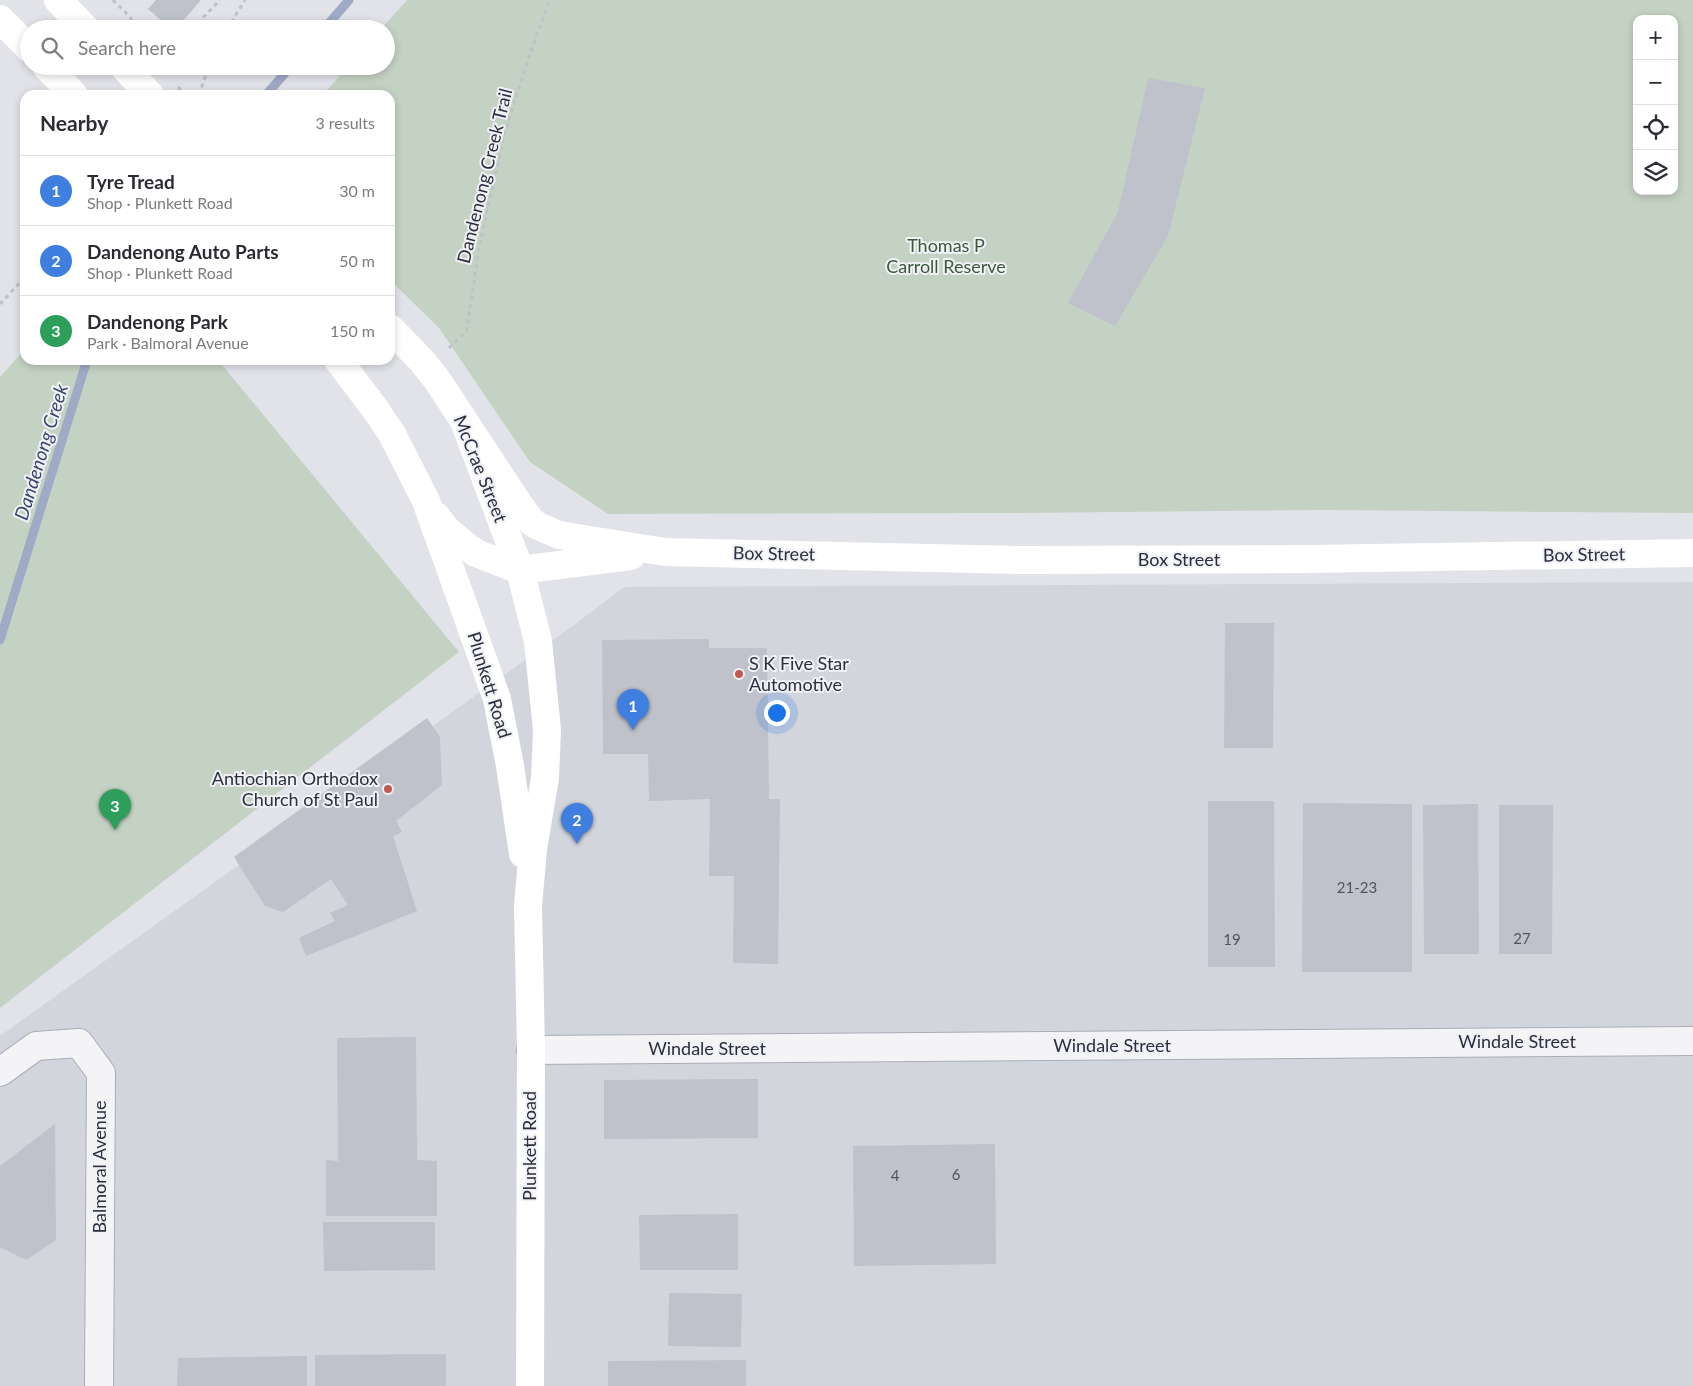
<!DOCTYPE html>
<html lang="en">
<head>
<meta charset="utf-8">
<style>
  body { margin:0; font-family:Lato,sans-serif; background:#f2f2f3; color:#2b2b33 }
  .controls { position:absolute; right:15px; top:15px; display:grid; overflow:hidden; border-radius:10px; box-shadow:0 2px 8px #0003 }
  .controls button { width:45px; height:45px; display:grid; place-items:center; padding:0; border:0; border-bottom:1px solid #e1e1e2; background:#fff; color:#2b2b33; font:25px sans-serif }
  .you { position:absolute; left:776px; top:712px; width:18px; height:18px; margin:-12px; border:4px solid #fff; border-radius:50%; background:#1a73e8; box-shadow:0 0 0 8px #1a73e833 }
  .badge { display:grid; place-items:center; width:32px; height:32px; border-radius:50%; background:#c35751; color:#fff; font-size:16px; font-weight:700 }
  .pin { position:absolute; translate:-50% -41px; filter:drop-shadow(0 1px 2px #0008) }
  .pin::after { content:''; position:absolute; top:26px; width:18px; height:15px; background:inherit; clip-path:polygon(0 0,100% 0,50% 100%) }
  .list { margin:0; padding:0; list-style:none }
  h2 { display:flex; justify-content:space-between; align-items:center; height:65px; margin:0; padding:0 20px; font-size:21px }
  h2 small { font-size:16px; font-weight:400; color:#7c7c81 }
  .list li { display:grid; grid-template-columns:32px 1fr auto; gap:15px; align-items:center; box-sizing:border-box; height:70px; padding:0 20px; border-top:1px solid #e1e1e2 }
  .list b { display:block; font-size:19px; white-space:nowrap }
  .list p { margin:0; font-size:16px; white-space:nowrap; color:#7c7c81 }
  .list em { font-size:16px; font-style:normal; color:#7c7c81 }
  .icon { flex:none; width:28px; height:28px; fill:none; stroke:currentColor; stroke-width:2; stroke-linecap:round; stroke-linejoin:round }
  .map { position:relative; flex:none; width:1693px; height:1386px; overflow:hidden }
  .search { position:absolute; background:#fff; box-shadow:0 2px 8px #0003; left:20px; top:20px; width:375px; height:55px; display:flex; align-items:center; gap:12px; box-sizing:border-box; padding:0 18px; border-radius:28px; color:#7c7c81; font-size:19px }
  .panel { position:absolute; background:#fff; box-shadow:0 2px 8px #0003; left:20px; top:90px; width:375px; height:275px; border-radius:15px }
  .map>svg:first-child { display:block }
  .built { fill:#d3d5dd }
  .green { fill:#c4d2c3; fill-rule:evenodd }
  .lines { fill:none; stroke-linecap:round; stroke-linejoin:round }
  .stream { stroke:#9faac6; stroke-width:9 }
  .building { fill:#bfc1cb }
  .street-casing { stroke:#aaadb6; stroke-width:30 }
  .path { stroke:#c0c1c7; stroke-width:3; stroke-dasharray:4 4; stroke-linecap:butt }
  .street { stroke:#f4f4f7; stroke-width:28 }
  .secondary { stroke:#fff; stroke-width:28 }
  .poi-dot { fill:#c35751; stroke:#f1f2f6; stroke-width:2 }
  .labels { text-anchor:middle; stroke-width:4; stroke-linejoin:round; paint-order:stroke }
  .number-label { font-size:15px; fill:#505362 }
  .street-label { font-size:18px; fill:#2b2e3f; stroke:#f1f2f6 }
  .park-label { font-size:18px; fill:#39593a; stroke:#f1f2f6 }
  .poi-label { font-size:18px; fill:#2b2e3f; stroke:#f1f2f6; text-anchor:start }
  .water-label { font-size:19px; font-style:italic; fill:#38466f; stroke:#f1f2f6 }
</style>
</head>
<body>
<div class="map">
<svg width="1693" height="1386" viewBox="0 0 1693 1386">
  <rect width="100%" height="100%" fill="#e1e3e9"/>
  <polygon class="built" points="1693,582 1693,1386 0,1386 0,1036 578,622 624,587"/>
  <g class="green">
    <path d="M 407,0 L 1693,0 L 1693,513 L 1322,510 L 1007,513 L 608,514 L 530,462 L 439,328 L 390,280 L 390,95 L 323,95 L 348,66 L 386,66 L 386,29 L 381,29 ZM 1637,19 L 1674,19 L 1674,191 L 1637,191 Z"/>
    <polygon points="25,349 25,360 218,360 459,652 0,1008 0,377"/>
  </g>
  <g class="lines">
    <g class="stream">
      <polyline points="324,29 349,0"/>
      <polyline points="266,95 291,66"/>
      <polyline points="0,640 87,360"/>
    </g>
  </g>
  <g class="building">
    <polygon points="156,0 201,0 176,29 171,29 148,9"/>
    <polygon points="1148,78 1205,88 1168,236 1115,326 1068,303 1118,212"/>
    <polygon points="1225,623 1274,623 1273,748 1224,748"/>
    <polygon points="709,639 709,648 767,648 769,799 780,799 778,964 733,963 734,876 709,876 710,799 649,801 648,754 603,754 602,640"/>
    <polygon points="427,718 440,737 442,785 396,821 402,832 393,836 417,911 306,956 299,938 335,921 330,913 348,905 331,879 283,912 265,906 234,857"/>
    <polygon points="1208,801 1274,801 1275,967 1208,967"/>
    <polygon points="1303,803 1412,804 1412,972 1302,972"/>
    <polygon points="1478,804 1479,954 1424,954 1423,805"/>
    <polygon points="1499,805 1553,805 1552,954 1499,954"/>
    <polygon points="416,1037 417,1160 437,1161 437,1216 326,1216 326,1160 338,1161 337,1038"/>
    <polygon points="758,1079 758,1138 604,1139 604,1080"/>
    <polygon points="55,1124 56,1240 26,1260 0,1247 0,1166"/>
    <polygon points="995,1144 996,1264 854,1266 853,1146"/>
    <polygon points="738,1214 738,1270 640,1270 639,1215"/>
    <polygon points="323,1222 435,1222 435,1270 324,1271"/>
    <polygon points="669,1293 742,1294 741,1347 668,1346"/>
    <polygon points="446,1354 446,1386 315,1386 315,1355"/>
    <polygon points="307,1356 307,1386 177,1386 178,1358"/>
    <polygon points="746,1360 746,1386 608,1386 608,1361"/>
  </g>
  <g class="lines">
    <defs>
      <g id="street">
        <polyline points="531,1050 1693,1041"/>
        <polyline points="0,1072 36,1046 79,1043 101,1073 99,1386"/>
      </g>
    </defs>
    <use href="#street" class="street-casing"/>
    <g class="path">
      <polyline points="113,0 130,17 137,29"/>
      <polyline points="192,29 220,0"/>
      <polyline points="227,29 245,0"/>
      <polyline points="178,87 186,95"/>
      <polyline points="199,95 209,66"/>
      <polyline points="0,304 25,277"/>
      <polyline points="449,348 466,332 481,238 505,132 535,39 550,0"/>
    </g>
    <use href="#street" class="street"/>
    <g class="secondary">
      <polyline points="58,0 86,29"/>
      <polyline points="0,19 29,48"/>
      <polyline points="46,66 74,95"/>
      <polyline points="123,66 150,95"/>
      <polyline points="390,328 422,361 438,381 464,421 520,570 538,641 547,730 545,778 533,849 528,906 531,1050 530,1386"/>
      <polyline points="338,360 373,406 392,434 426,501 497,699 510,766 523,854"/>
      <polyline points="464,421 520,506 532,522 538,526 559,535 665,552 1020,560 1309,559 1693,553"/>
      <polyline points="436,516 447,530 467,547 476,553 520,570 631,556"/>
    </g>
  </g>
  <g class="poi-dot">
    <circle cx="739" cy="674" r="5"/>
    <circle cx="388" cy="789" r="5"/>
  </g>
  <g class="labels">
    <g class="number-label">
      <text x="1357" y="893">21-23</text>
      <text x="1522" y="944">27</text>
      <text x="1232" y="945">19</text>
      <text x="956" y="1180">6</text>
      <text x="895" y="1181">4</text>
    </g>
    <g class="street-label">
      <text transform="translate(485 176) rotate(-76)" y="6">Dandenong Creek Trail</text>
      <text transform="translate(480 469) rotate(68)" y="6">McCrae Street</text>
      <text transform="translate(774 554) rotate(1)" y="6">Box Street</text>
      <text transform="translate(1584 555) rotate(-1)" y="6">Box Street</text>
      <text x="1179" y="566">Box Street</text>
      <text transform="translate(489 685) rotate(73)" y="6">Plunkett Road</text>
      <text x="1517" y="1048">Windale Street</text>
      <text x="1112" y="1052">Windale Street</text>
      <text x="707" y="1055">Windale Street</text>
      <text transform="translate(530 1146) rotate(-90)" y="6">Plunkett Road</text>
      <text transform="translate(100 1167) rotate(-90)" y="6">Balmoral Avenue</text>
    </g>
    <g class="park-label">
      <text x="946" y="252">Thomas P<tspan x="946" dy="21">Carroll Reserve</tspan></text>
    </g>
    <g class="poi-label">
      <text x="749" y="670">S K Five Star<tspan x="749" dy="21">Automotive</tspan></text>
      <text x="378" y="785" text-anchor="end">Antiochian Orthodox<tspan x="378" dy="21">Church of St Paul</tspan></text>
    </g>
    <g class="water-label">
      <text transform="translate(41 452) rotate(-73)" y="7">Dandenong Creek</text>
    </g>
  </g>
</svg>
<div class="controls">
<button>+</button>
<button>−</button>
<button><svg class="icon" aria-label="locate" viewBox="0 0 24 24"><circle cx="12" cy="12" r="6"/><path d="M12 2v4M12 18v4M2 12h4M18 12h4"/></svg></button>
<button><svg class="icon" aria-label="layers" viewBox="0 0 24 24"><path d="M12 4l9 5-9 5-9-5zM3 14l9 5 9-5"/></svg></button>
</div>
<div class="you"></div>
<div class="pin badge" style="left:633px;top:730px;background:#3f7fe0">1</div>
<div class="pin badge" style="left:577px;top:844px;background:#3f7fe0">2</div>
<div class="pin badge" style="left:115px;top:830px;background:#2e9e5b">3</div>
<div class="search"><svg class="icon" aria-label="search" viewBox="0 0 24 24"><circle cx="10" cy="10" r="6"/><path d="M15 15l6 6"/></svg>Search here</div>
<section class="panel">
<h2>Nearby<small>3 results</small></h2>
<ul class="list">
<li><span class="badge" style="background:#3f7fe0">1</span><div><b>Tyre Tread</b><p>Shop · Plunkett Road</p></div><em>30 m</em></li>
<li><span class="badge" style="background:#3f7fe0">2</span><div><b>Dandenong Auto Parts</b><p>Shop · Plunkett Road</p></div><em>50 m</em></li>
<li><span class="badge" style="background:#2e9e5b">3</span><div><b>Dandenong Park</b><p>Park · Balmoral Avenue</p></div><em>150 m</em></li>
</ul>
</section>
</div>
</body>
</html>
